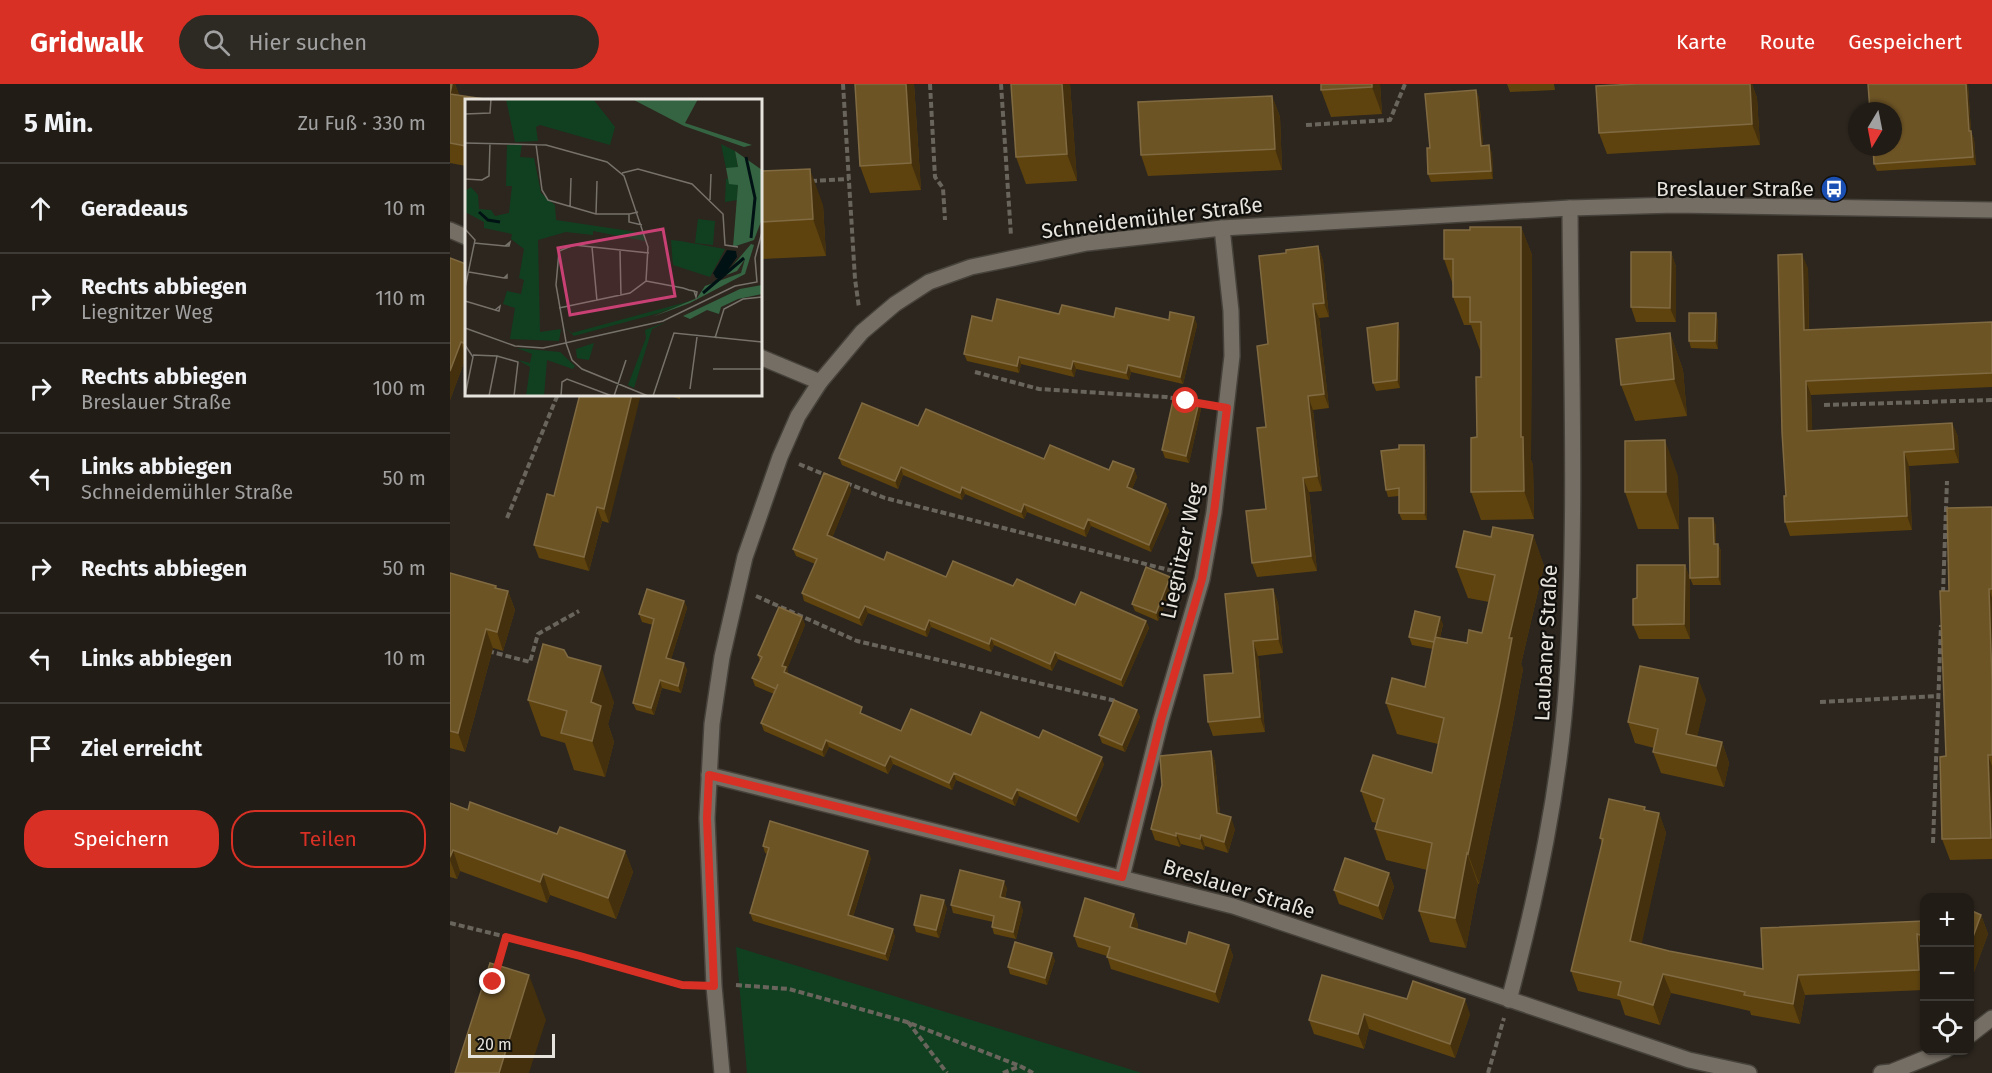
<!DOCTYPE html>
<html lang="de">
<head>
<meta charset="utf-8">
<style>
  body { margin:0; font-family:"Fira Sans",sans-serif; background:#2d2923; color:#f1f3f6 }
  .controls { position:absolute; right:18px; bottom:18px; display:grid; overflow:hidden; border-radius:12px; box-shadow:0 2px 4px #0004 }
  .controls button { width:54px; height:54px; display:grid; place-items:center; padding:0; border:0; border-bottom:2px solid #3e3a35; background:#211c16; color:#f1f3f6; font:30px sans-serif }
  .compass { position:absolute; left:1398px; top:18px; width:54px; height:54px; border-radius:50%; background:#211c16; box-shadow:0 2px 4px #0004; rotate:190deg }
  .scale { position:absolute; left:18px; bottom:15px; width:87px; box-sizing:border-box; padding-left:6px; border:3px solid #e6e2dc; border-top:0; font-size:16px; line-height:21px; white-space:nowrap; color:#e6e2dc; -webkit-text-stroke:4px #12100c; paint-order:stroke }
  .stop { position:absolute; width:18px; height:18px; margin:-14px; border:4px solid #d93025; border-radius:50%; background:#fff }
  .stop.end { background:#d93025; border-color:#fff; box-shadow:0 2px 6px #0008 }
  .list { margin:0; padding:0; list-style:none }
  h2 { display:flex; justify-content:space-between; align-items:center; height:78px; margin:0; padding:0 24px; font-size:26px }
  h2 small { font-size:20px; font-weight:400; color:#a2a1a1 }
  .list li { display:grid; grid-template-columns:39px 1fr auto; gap:18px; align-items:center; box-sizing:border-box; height:90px; padding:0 24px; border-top:2px solid #3e3a35 }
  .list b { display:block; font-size:22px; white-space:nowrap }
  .list p { margin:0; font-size:20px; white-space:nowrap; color:#a2a1a1 }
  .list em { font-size:20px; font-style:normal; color:#a2a1a1 }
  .actions { display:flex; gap:12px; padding:18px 24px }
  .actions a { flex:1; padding:14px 0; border:2px solid #d93025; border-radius:24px; text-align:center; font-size:21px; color:#d93025 }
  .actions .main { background:#d93025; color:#fff }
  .icon { flex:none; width:33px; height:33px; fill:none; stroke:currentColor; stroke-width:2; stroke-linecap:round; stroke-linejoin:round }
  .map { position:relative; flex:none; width:1542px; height:989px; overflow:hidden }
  header { display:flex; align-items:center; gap:36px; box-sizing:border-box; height:84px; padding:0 30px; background:#d93025; color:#fff }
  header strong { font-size:28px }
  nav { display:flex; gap:33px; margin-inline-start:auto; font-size:21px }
  .search { width:420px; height:54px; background:#2d2923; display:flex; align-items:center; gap:15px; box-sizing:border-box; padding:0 21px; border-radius:33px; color:#a2a1a1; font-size:22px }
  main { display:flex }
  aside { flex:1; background:#211c16 }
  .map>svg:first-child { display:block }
  .green { fill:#114021 }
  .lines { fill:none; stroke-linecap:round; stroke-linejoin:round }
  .street-casing { stroke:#46423b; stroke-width:18 }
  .path { stroke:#69645c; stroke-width:4; stroke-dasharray:6 3; stroke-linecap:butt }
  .street { stroke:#756e64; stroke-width:15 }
  .wall { fill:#5e430f }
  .shaded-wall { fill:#44300c }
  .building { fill:#6d5425; stroke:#806a42; stroke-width:1.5 }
  .route { stroke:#d93025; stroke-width:8 }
  .labels { text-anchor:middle; stroke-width:4.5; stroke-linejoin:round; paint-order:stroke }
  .poi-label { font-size:21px; fill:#e6e2dc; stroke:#12100c; text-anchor:end }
  .street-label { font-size:21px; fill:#e6e2dc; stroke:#12100c }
  .inset-river { fill:none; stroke:#001214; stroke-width:3 }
  .inset-road { fill:none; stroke:#76716a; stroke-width:1.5 }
  .view { fill:#c94075; fill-opacity:0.15; stroke:#c94075; stroke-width:3 }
  .inset-edge { fill:none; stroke:#e6e2dc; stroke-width:3 }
</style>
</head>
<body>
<header>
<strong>Gridwalk</strong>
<div class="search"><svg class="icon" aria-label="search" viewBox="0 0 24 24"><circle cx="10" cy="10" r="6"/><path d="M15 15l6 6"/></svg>Hier suchen</div>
<nav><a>Karte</a><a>Route</a><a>Gespeichert</a></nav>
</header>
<main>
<aside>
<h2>5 Min.<small>Zu Fuß · 330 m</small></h2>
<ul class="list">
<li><svg class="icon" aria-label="ahead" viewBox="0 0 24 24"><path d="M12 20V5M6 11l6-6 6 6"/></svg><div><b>Geradeaus</b></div><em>10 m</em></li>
<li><svg class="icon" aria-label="right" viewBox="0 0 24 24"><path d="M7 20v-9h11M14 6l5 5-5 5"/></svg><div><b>Rechts abbiegen</b><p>Liegnitzer Weg</p></div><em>110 m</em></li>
<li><svg class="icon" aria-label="right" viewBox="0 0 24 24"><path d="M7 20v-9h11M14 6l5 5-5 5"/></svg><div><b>Rechts abbiegen</b><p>Breslauer Straße</p></div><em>100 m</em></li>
<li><svg class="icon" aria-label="left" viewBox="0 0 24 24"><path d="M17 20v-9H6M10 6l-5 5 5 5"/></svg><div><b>Links abbiegen</b><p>Schneidemühler Straße</p></div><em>50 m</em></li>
<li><svg class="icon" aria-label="right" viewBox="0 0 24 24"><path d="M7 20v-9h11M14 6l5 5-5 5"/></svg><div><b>Rechts abbiegen</b></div><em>50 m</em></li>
<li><svg class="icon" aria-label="left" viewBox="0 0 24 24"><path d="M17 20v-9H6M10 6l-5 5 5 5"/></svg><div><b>Links abbiegen</b></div><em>10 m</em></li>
<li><svg class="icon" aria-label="arrive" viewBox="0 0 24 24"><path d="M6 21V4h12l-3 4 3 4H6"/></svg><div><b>Ziel erreicht</b></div></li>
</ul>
<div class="actions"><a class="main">Speichern</a><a>Teilen</a></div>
</aside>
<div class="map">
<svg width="1542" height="989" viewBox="0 0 1542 989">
  <rect width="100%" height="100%" fill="#2c261e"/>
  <polygon class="green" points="286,863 692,989 297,989"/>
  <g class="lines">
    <defs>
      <g id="street">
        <polyline points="0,146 16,153"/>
        <polyline points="310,273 370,298"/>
        <polyline points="259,691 783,822 1239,976 1299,989"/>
        <polyline points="672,793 711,636 752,495 764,428 782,272 781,227 772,144"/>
        <path d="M 1059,916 C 1087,811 1110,704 1117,595 C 1127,439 1121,281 1120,124"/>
        <polyline points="1520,951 1542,934"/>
        <polyline points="272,989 264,902 257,734 262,640 272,573 295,473 330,373 348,332 370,298 412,248 445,220 479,198 521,183 637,159 772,144 1120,124 1225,121 1542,126"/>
        <polyline points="1431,989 1441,988 1496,966"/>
      </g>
    </defs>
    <use href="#street" class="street-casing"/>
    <g class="path">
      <polyline points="393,0 405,195 409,224"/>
      <polyline points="480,0 485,93 493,104 495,136"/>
      <polyline points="551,0 561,152"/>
      <polyline points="856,41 940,36 955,0"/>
      <polyline points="361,97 399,95"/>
      <polyline points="525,288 589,305 716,313 729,315"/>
      <polyline points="1374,321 1542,316"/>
      <polyline points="349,380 378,392"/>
      <polyline points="396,399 435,414 731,489"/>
      <polyline points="57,434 108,310"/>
      <polyline points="1493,509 1497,397"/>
      <polyline points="306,512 407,557 666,617"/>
      <polyline points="38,567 80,578 88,550 129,527"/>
      <polyline points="1370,618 1489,612"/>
      <polyline points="1483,759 1491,541"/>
      <polyline points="0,839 130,871 232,901 243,901"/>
      <polyline points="47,884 56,853"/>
      <polyline points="286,901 339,905 457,938 570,982 583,989"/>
      <polyline points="458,938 497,989"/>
      <polyline points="553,989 570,982"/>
      <polyline points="1038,989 1054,934"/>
    </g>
    <use href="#street" class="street"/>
  </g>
  <g class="wall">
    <polygon points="0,0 5,0 9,11 16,16 16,82 0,79"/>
    <polygon points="405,0 464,0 471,106 420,109 410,82"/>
    <polygon points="620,0 627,97 576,100 566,73"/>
    <polygon points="871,0 930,0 932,30 881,33 871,6"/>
    <polygon points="1057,0 1104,0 1105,6 1060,8"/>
    <polygon points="1187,0 1302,0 1307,14 1310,61 1157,70 1149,49"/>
    <polygon points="1418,0 1518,0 1521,48 1524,55 1526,81 1427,87 1424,80"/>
    <polygon points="1026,6 1029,14 1033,62 1042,69 1043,95 981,98 978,90 980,64"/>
    <polygon points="822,12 830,33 832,86 698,92 691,71"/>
    <polygon points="310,87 373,121 376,172 310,175"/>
    <polygon points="1071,143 1082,171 1081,376 1083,381 1084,435 1031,436 1021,408 1027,353 1031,293 1031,266 1030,266 1021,241 1014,241 1003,213 1003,201 994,175 1020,146"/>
    <polygon points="868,162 873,177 879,233 869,234 879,324 863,326 872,407 859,408 867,487 807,493 802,479 816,425 816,343 818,260"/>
    <polygon points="1221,168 1226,183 1226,238 1186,238 1181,223"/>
    <polygon points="0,174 16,180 16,273 0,316"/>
    <polygon points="1358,184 1359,246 1542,238 1542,303 1361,311 1362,347 1502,339 1508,353 1509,379 1459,382 1462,446 1340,452 1335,438 1336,412"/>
    <polygon points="609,230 719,236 744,233 747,241 733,300 681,288 679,296 626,285 624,293 571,280 569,289 517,277 514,270 542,237"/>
    <polygon points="1268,236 1268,265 1241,264 1239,257"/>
    <polygon points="950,247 950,304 926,307 923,299"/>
    <polygon points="1220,249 1233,286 1237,332 1185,337 1171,301"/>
    <polygon points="130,310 159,439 152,437 139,487 89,474 84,461 104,412"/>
    <polygon points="212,310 231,310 230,315"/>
    <polygon points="749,318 751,325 739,379 715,374 712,366"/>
    <polygon points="468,342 594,375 659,386 684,385 687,393 682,405 716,420 719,427 701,468 641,442 636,453 577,428 574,435 515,410 512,416 453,391 448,405 392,381 389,374"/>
    <polygon points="974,361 976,368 977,436 952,436 949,429 949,412 938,413 936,406 949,365"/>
    <polygon points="1228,392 1229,445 1188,445 1175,408"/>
    <polygon points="399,399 401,407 382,454 434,476 496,493 563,502 625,521 696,537 699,544 673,603 608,575 602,587 544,561 541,568 481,543 477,553 418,529 412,542 354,517 352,509 365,480 346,472 343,465"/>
    <polygon points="1542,423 1542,775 1500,776 1492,755 1496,672 1499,507"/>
    <polygon points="1266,441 1266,460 1268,460 1271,467 1271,501 1243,501 1240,494"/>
    <polygon points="1083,451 1094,482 1071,580 1073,585 1061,649 1029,800 1028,800 1016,864 980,858 969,827 977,786 936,776 925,745 927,739 922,738 911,707 982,689 988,660 947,650 936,619 975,603 983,565 962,561 959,553 993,540 990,554 1017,559 1032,549 1039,518 1018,514 1006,483 1041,453"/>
    <polygon points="1235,481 1240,495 1240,555 1189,555 1183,541 1187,514"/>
    <polygon points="0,489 46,502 47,504 58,507 65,526 53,567 43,564 15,668 0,664"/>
    <polygon points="720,493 723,500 708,537 685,527 682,520"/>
    <polygon points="823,505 828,519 833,569 808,572 815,648 763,652 758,638"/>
    <polygon points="234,517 237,524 221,575 234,579 237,586 231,609 212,604 204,631 186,626 183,619 203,541 192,538 189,530"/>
    <polygon points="352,533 355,541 337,585 339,591 415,631 451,647 521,651 589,654 654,680 629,739 569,712 565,722 506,696 502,706 443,680 438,690 379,663 374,673 314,647 311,639 324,610 305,602 302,594 310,577 308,571"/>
    <polygon points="118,573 164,618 158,640 164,658 155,693 124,686 115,659 91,652 78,616"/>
    <polygon points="1256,615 1247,652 1272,658 1279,679 1274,703 1211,689 1203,668 1204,664 1185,659 1178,638"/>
    <polygon points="687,626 690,633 675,668 652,659 649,651"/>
    <polygon points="761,667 765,678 770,730 785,745 778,769 755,762 754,766 731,760 730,763 705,756 701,745"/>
    <polygon points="0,719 18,726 107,750 175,767 183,788 166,835 100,811 97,819 10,787 7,795 0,793"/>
    <polygon points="1196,726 1209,729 1216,749 1191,860 1219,867 1313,885 1474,837 1474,906 1355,911 1350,940 1301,931 1300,927 1221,909 1210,941 1175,931 1170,916 1128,907 1121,887 1152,760 1150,754"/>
    <polygon points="313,762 421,774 403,833 445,852 438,877 303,837 300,829 318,770 315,769"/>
    <polygon points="939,789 944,803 933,836 889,820 884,806"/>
    <polygon points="557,804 555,814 573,826 566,855 544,850 542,843 543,838 503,829 501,821"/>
    <polygon points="497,824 489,854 466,848 464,841"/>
    <polygon points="1520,826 1531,831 1538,850 1524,888 1520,887"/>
    <polygon points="684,830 688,841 687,845 736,860 779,861 783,872 769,919 661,885 657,872 628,863 624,852"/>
    <polygon points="605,876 597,901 560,890 558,883"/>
    <polygon points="957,915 1020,930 1005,974 919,945 914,965 864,950 859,936"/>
  </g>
  <g class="shaded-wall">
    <polygon points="2,0 5,0 11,16 0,10"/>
    <polygon points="456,0 464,0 471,106 461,79"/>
    <polygon points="612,0 620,0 627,97 617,70"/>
    <polygon points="922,0 930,0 932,30 922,3"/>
    <polygon points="1300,0 1302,0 1307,14 1310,61 1302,40"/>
    <polygon points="1516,0 1518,0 1521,48 1524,55 1526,81 1523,73 1519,47"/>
    <polygon points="1026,6 1029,14 1034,69 1031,62"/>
    <polygon points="822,12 830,33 832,86 825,65"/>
    <polygon points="1039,61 1042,69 1043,95 1041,87"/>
    <polygon points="360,85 373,121 376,172 363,135"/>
    <polygon points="1071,143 1082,171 1081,376 1083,381 1084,435 1074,407 1071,353"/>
    <polygon points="868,162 873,177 879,233 874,219"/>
    <polygon points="1221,168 1226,183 1226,238 1220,224"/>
    <polygon points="1352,170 1358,184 1359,260 1354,246"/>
    <polygon points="863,220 869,234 879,324 874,310"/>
    <polygon points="1266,229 1268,236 1268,265 1265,257"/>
    <polygon points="744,233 747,241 733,300 730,293"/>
    <polygon points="948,239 950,247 950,304 947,296"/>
    <polygon points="1220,249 1233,286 1237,332 1224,295"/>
    <polygon points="11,258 16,273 0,316 0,287"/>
    <polygon points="569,273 571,280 569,289 567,282"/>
    <polygon points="623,277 626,285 624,293 621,285"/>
    <polygon points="678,281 681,288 679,296 676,289"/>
    <polygon points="1356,297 1361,311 1363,361 1357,347"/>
    <polygon points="182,310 191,310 159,439 154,425"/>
    <polygon points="858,312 863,326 872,407 867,392"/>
    <polygon points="749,318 751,325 739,379 736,372"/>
    <polygon points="1502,339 1508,353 1509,379 1504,365"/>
    <polygon points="1215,356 1228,392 1229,445 1216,408"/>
    <polygon points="974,361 976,368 977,436 974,429"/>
    <polygon points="1454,368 1459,382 1462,446 1457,432"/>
    <polygon points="451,383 453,391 448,405 445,397"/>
    <polygon points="684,385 687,393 680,410 677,403"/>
    <polygon points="853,394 859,408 867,487 861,472"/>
    <polygon points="399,399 401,407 380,459 377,451"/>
    <polygon points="512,403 515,410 512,416 510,409"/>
    <polygon points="574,420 577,428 574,435 571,428"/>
    <polygon points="716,420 719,427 701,468 699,461"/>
    <polygon points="147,423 152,437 139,487 134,473"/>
    <polygon points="1263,434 1266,441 1266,467 1264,460"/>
    <polygon points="638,435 641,442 636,453 634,445"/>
    <polygon points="1083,451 1094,482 1071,580 1073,585 1061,649 1029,800 1018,770 1059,554"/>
    <polygon points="1268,460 1271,467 1271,501 1268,493"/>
    <polygon points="1235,481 1240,495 1240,555 1234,540"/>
    <polygon points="720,493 723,500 708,537 706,529"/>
    <polygon points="823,505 828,519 833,569 828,555"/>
    <polygon points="1539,505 1542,514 1542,597"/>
    <polygon points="58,507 65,526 53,567 47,548"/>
    <polygon points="234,517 237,524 219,582 216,574"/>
    <polygon points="415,522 418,529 412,542 409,534"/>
    <polygon points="352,533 355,541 337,585 339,591 336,596 332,582"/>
    <polygon points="990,533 993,540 987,566 985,559"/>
    <polygon points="479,536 481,543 477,553 475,546"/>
    <polygon points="696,537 699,544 673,603 671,596"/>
    <polygon points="36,545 43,564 15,668 8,649"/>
    <polygon points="541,554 544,561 541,568 539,560"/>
    <polygon points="803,557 808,572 815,648 810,633"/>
    <polygon points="605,568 608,575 602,587 600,580"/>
    <polygon points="234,579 237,586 231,609 228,602"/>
    <polygon points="151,582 164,618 158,640 164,658 155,693 142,657 141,618"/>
    <polygon points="1248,594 1256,615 1243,671 1236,650"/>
    <polygon points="210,596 212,604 204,631 201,624"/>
    <polygon points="687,626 690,633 675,668 672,661"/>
    <polygon points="376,656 379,663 374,673 372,666"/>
    <polygon points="1272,658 1279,679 1274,703 1266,682"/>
    <polygon points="761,667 765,678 771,741 767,729"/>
    <polygon points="1538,671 1542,682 1542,757 1541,754"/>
    <polygon points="440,672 443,680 438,690 435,682"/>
    <polygon points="652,673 654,680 629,739 626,732"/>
    <polygon points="504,689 506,696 502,706 499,699"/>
    <polygon points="567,705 569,712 565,722 562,715"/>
    <polygon points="1209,729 1216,749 1188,877 1180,857"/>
    <polygon points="781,733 785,745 778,769 774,758"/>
    <polygon points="726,749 731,760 730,763 726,752"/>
    <polygon points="751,751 755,762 754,766 750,755"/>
    <polygon points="3,766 10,787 7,795 0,776"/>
    <polygon points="175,767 183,788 166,835 158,814"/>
    <polygon points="418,767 421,774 401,839 398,831"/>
    <polygon points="1017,769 1028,800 1016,864 1005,834"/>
    <polygon points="939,789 944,803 933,836 928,822"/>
    <polygon points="93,790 100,811 97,819 90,798"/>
    <polygon points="554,797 557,804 553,821 550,813"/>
    <polygon points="494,816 497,824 489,854 486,846"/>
    <polygon points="570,818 573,826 566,855 563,848"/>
    <polygon points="684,830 688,841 684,854 680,843"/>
    <polygon points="1531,831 1538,850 1524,888 1520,877 1520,861"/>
    <polygon points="443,845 445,852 438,877 435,870"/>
    <polygon points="1467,850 1474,869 1474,901 1469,886"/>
    <polygon points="779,861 783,872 769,919 765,908"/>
    <polygon points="602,869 605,876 597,901 595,894"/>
    <polygon points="1213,890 1221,909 1210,941 1203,921"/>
    <polygon points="79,891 96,936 79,989 49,989"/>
    <polygon points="1348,891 1355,911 1350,940 1343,920"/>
    <polygon points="1015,915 1020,930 1005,974 1000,960"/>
    <polygon points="914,930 919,945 914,965 908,950"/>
  </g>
  <g class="building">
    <polygon points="0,0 2,0 0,10 41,16 16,16 16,62 0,59"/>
    <polygon points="405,0 456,0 461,79 410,82"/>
    <polygon points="561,0 612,0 617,70 566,73"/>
    <polygon points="871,0 922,0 922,3 871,6"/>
    <polygon points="1187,0 1300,0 1302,40 1149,49 1146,2"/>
    <polygon points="1418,0 1516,0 1519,47 1521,47 1523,73 1424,80 1423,63 1443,63 1443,27 1420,27"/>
    <polygon points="1026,6 1031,62 1039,61 1041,87 978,90 977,64 980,64 975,10"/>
    <polygon points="822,12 825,65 691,71 688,18"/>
    <polygon points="360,85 363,135 310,138 310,87"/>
    <polygon points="1020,143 1071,143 1071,353 1073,353 1074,407 1021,408 1021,354 1027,353 1026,293 1031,293 1031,238 1020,238 1020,213 1003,213 1003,175 994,175 994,146 1020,146"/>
    <polygon points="868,162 874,219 863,220 874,310 858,312 867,392 853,394 861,472 802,479 796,427 816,425 807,344 816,343 807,262 818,260 809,172 836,169 836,166"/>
    <polygon points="1181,168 1221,168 1220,224 1181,223"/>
    <polygon points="1352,170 1354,246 1542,238 1542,289 1356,297 1357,347 1502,339 1504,365 1454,368 1457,432 1335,438 1334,412 1336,412 1332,348 1328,171"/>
    <polygon points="0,174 16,180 16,260 11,258 0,287"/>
    <polygon points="547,215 609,230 612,221 664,233 666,224 719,236 720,228 744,233 730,293 678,281 676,289 623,277 621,285 569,273 567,282 514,270 522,232 542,237"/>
    <polygon points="1239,229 1266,229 1265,257 1239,257"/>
    <polygon points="948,239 947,296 923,299 917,244"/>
    <polygon points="1220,249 1224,295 1171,301 1166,255"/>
    <polygon points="130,310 182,310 154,425 147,423 134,473 84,461 97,410 104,412"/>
    <polygon points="724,312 749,318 736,372 712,366"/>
    <polygon points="412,319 468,342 476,325 594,375 600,361 659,386 663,377 684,385 677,403 716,420 699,461 638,435 634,445 574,420 571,428 512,403 510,409 451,383 445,397 389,374"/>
    <polygon points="1215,356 1216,408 1175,408 1175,357"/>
    <polygon points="949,361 974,361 974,429 949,429 949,404 936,406 931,367 949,365"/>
    <polygon points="374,389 399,399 377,451 434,476 437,468 496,493 503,477 563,502 567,495 625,521 631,508 696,537 671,596 605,568 600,580 541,554 539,560 479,536 475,546 415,522 409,534 352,509 367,475 343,465"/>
    <polygon points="1542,423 1542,505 1539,505 1542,597 1542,671 1538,671 1541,754 1492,755 1490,673 1496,672 1490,507 1499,507 1497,424"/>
    <polygon points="1239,434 1263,434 1264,460 1268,460 1268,493 1240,494"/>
    <polygon points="1043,443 1083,451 1059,554 1062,554 1050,618 1018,770 1017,769 1005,834 969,827 982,759 925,745 934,715 911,707 923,671 982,689 994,634 936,619 942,594 975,603 985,553 1017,559 1019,546 1032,549 1045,491 1006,483 1014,447 1041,453"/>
    <polygon points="1187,481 1235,481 1234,540 1183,541 1183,515 1187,514"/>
    <polygon points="696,483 720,493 706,529 682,520"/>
    <polygon points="0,489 46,502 45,504 58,507 47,548 36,545 8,649 0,647"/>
    <polygon points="197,505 234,517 216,574 234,579 228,602 210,596 201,624 183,619 204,535 189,530"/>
    <polygon points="823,505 828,555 803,557 810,633 758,638 754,591 783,589 775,510"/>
    <polygon points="329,523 352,533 332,582 336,583 334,588 412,623 410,629 451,647 461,625 521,651 531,628 589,654 593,646 652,673 626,732 567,705 562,715 504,689 499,699 440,672 435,682 376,656 372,666 311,639 328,600 326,605 302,594 312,573 308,571"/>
    <polygon points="965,527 990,533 984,558 959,553"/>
    <polygon points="93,560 114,566 118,573 151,582 141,618 151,622 142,657 111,649 117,627 78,616"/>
    <polygon points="1190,582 1248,594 1236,650 1272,658 1266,682 1203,668 1208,645 1178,638"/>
    <polygon points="664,616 687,626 672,661 649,651"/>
    <polygon points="761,667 767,729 781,733 774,758 751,751 750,755 726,749 726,752 701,745 712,701 710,672"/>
    <polygon points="1159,715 1195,723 1194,726 1209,729 1180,857 1219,867 1313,885 1311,844 1474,837 1474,852 1467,850 1469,886 1348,891 1343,920 1294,911 1295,908 1213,890 1203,921 1168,911 1171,898 1121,887 1153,755 1150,754"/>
    <polygon points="20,718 107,750 110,743 175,767 158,814 93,790 90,798 3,766 0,773 0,719 18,726"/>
    <polygon points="320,737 418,767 398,831 443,845 435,870 300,829 319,764 313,762"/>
    <polygon points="895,774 939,789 928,822 884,806"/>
    <polygon points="510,786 554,797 550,813 570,818 563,848 542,843 544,832 501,821"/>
    <polygon points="471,811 494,816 486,846 464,841"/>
    <polygon points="635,814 684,830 680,843 736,860 739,848 779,861 765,908 657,873 660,863 624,852"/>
    <polygon points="1520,826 1531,831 1520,861"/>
    <polygon points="565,858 602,869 595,894 558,883"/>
    <polygon points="40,879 79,891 49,989 5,989"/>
    <polygon points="872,891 957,915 963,897 1015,915 1000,960 914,930 908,950 859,936"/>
  </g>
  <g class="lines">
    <polyline class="route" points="43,898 56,853 130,872 232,901 264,902 257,734 259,691 672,793 711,636 752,495 764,428 777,324 736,317"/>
  </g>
  <defs>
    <symbol id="bus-disc" viewBox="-11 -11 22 22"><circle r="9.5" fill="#1a4fb4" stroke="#12100c"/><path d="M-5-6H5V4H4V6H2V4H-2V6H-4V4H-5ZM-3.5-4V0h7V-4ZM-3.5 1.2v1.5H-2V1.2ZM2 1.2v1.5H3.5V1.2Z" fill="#fff"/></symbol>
  </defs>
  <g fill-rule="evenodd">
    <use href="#bus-disc" x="1369" y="90" width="30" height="30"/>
  </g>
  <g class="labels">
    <g class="poi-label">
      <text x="1364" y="112">Breslauer Straße</text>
    </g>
    <g class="street-label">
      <text transform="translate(702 134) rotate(-7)" y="7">Schneidemühler Straße</text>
      <text transform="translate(732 467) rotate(-78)" y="7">Liegnitzer Weg</text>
      <text transform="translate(1096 559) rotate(-87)" y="7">Laubaner Straße</text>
      <text transform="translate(789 805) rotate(17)" y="7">Breslauer Straße</text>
    </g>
  </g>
  <g transform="translate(15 15)">
    <rect width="297" height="297" fill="#2c261e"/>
    <path d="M 41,0 L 128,0 L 150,28 L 145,46 L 75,26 L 71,28 L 73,42 L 50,43 ZM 256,45 L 270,52 L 273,69 L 261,69 ZM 42,46 L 57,46 L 55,58 L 69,59 L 76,94 L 90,106 L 91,121 L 178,134 L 180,142 L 128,132 L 128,136 L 101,133 L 73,141 L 75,233 L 96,230 L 94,242 L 45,240 L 50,209 L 38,205 L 42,192 L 56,195 L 59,181 L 54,179 L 59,150 L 46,140 L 47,135 L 19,129 L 19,123 L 0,113 L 0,92 L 6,88 L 13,96 L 14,110 L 26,111 L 30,117 L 44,114 L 47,87 L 41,87 ZM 261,79 L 273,86 L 272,101 L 260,103 ZM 233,120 L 250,122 L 248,146 L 230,144 ZM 206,141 L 215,142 L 260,150 L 245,178 L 208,166 ZM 229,201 L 194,214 L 109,237 L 101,229 L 107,234 ZM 201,223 L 187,230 L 169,289 L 163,286 L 181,239 L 180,231 ZM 129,244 L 124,261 L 112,259 L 111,250 ZM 52,249 L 95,253 L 110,267 L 108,270 L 82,261 L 79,297 L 61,297 L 65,268 L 53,261 L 65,264 L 67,255 Z" fill="#114021"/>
    <path d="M 167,0 L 233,0 L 220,24 L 287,46 L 279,48 L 219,27 ZM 270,52 L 297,71 L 297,120 L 289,141 L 268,148 L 273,86 L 264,85 L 261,69 L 273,68 ZM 286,145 L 289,146 L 280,175 L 225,204 L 187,218 L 232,199 L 240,187 L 276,174 L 280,160 L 272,172 L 259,177 ZM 297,186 L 297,195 L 273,200 L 256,208 L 254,215 L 242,211 L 225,220 L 218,217 L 275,190 Z" fill="#356442"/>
    <path d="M 262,151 L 271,152 L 272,158 L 257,179 L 251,179 L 248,174 Z" fill="#001214"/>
    <path class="inset-river" d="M 281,58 L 290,99 L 286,139M 14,113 L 23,121 L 35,123M 238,194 L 279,159"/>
    <path class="inset-road" d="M 0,15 L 25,14 L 26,0M 0,44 L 81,46 L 142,63 L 159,77 L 183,148 L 181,182 L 165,194 L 94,209M 71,45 L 77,91 L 83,101 L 131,115 L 164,115M 157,74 L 173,70 L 227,85 L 258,115 L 260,146 L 273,148M 0,80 L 17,81 L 24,77 L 25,44M 245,101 L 246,75M 105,109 L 106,79M 173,113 L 164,115 L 164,123 L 177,126M 131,115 L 132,82M 0,130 L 10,141 L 0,189M 9,144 L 40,147 L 45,143 L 44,147 L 40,147M 127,148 L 132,202M 155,152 L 156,197M 4,173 L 39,179 L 42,176 L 42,179 L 39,179M 181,182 L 218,189 L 224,191 L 229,192 L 232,193 L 231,198 L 229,192M 0,202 L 30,211 L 35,207 L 34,212 L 30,211M 0,229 L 50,247 L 78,249 L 198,222 L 270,187 L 292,183 L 290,159 L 297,133M 250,239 L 259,210 L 278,200 L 297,198M 101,243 L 91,186 L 94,152 L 109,146 L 184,154M 101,244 L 107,261 L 117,270 L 183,297M 0,246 L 8,258 L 0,297M 8,256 L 32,257 L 24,297M 32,257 L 53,263 L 49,297M 248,270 L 297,270M 225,290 L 232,238M 96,297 L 97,283 L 102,280 L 147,297M 149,297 L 161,261M 188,297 L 209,234 L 297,243"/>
    <path class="view" d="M 198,130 L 210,197 L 105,216 L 93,149 Z"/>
    <rect width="297" height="297" class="inset-edge"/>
  </g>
</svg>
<div class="controls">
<button>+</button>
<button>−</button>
<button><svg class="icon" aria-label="locate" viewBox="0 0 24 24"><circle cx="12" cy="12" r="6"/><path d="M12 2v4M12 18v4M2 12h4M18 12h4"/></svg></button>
</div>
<svg class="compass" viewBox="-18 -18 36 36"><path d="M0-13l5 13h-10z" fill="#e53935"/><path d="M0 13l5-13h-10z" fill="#a2a1a1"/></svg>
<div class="scale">20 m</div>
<div class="stop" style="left:736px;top:317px"></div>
<div class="stop end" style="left:43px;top:898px"></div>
</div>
</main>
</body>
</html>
